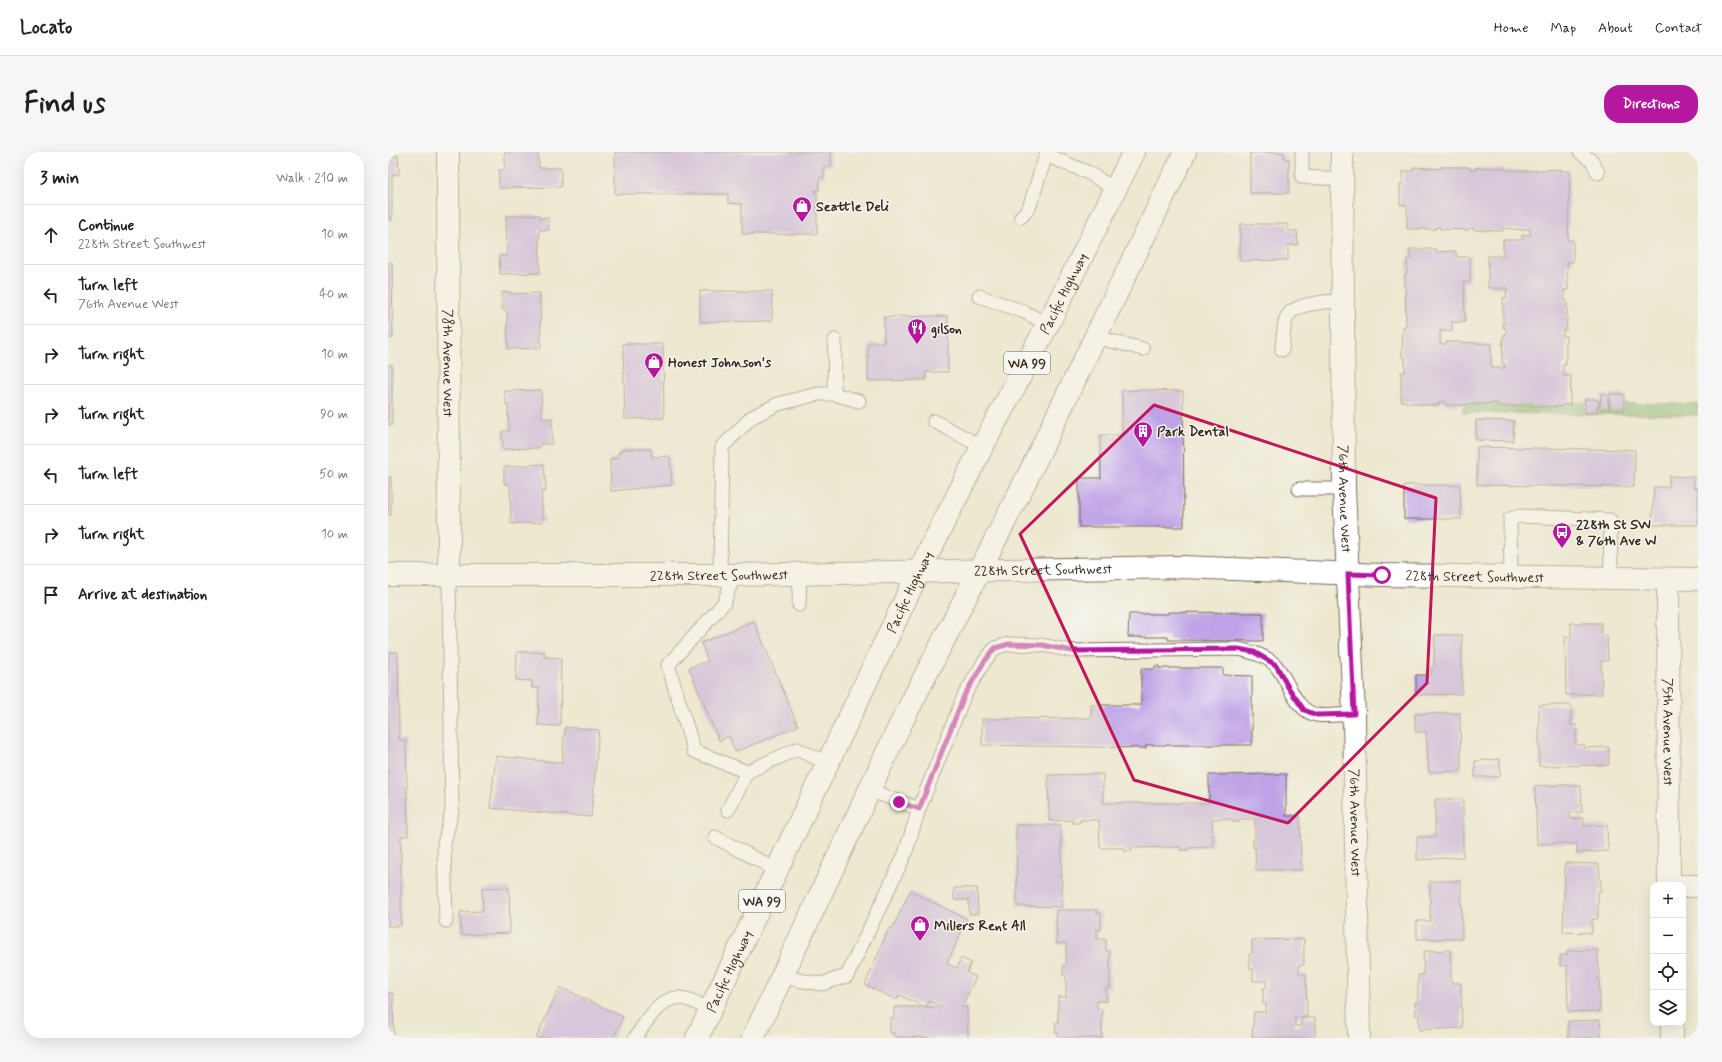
<!DOCTYPE html>
<html lang="en">
<head>
<meta charset="utf-8">
<style>
  body { margin:0; font-family:Mynerve,sans-serif; background:#f6f6f6; color:#222 }
  .controls { position:absolute; right:12px; bottom:12px; display:grid; overflow:hidden; border-radius:8px; box-shadow:0 4px 16px #0002 }
  .controls button { width:36px; height:36px; display:grid; place-items:center; padding:0; border:0; border-bottom:1px solid #e0e0e0; background:#fff; color:#222; font:20px sans-serif }
  .stop { position:absolute; width:12px; height:12px; margin:-9px; border:3px solid #b5179e; border-radius:50%; background:#fff }
  .stop.end { background:#b5179e; border-color:#fff; box-shadow:0 1px 4px #0008 }
  .list { margin:0; padding:0; list-style:none }
  h2 { display:flex; justify-content:space-between; align-items:center; height:52px; margin:0; padding:0 16px; font-size:17px }
  h2 small { font-size:13px; font-weight:400; color:#767676 }
  .list li { display:grid; grid-template-columns:26px 1fr auto; gap:12px; align-items:center; box-sizing:border-box; height:60px; padding:0 16px; border-top:1px solid #e0e0e0 }
  .list b { display:block; font-size:15px; white-space:nowrap }
  .list p { margin:0; font-size:13px; white-space:nowrap; color:#767676 }
  .list em { font-size:13px; font-style:normal; color:#767676 }
  .icon { flex:none; width:22px; height:22px; fill:none; stroke:currentColor; stroke-width:2; stroke-linecap:round; stroke-linejoin:round }
  .map { position:relative; flex:none; width:1310px; height:886px; overflow:hidden; border-radius:16px }
  header { display:flex; align-items:center; gap:24px; box-sizing:border-box; height:56px; padding:0 20px; background:#fff; border-bottom:1px solid #e0e0e0 }
  header strong { font-size:19px }
  nav { display:flex; gap:22px; margin-inline-start:auto; font-size:14px }
  .intro { display:flex; align-items:center; justify-content:space-between; box-sizing:border-box; height:96px; padding:0 24px }
  h1 { margin:0; font-size:28px }
  .button { padding:10px 18px; border-radius:16px; background:#b5179e; color:#fff; font-size:14px; font-weight:700 }
  main { display:flex; gap:24px; padding:0 24px }
  aside { flex:1; background:#fff; border-radius:16px; box-shadow:0 4px 16px #0002 }
  .map>svg:first-child { display:block }
  .forest { fill:#7db06c; stroke:#5c6d45 }
  .building { fill:#bea1e6; fill-rule:evenodd }
  .lines { fill:none; stroke-linecap:round; stroke-linejoin:round }
  .service-casing { stroke:#796c5c; stroke-width:15 }
  .minor-casing { stroke:#796c5c; stroke-width:24 }
  .tertiary-casing { stroke:#796c5c; stroke-width:24 }
  .trunk-casing { stroke:#796c5c; stroke-width:24 }
  .service { stroke:#fff; stroke-width:13 }
  .minor { stroke:#fff; stroke-width:22 }
  .tertiary { stroke:#fff; stroke-width:22 }
  .trunk { stroke:#fff; stroke-width:22 }
  .route { stroke:#b5179e; stroke-width:5 }
  .marked { fill:none; stroke:#c2185b; stroke-width:3; stroke-linejoin:round }
  .labels { text-anchor:middle; stroke-width:3; stroke-linejoin:round; paint-order:stroke }
  .shield { fill:#f6f6f2; stroke:#73675e; stroke-width:1 }
  .shield-label { font-size:13px; font-weight:bold; fill:#3b2a1e }
  .poi-label { font-size:14px; font-weight:bold; fill:#3b2a1e; stroke:#f6f6f2; text-anchor:start }
  .street-label { font-size:14px; fill:#3b2a1e; stroke:#f6f6f2 }
</style>
</head>
<body>
<header>
<strong>Locato</strong>
<nav><a>Home</a><a>Map</a><a>About</a><a>Contact</a></nav>
</header>
<div class="intro"><h1>Find us</h1><a class="button">Directions</a></div>
<main>
<aside>
<h2>3 min<small>Walk · 210 m</small></h2>
<ul class="list">
<li><svg class="icon" aria-label="ahead" viewBox="0 0 24 24"><path d="M12 20V5M6 11l6-6 6 6"/></svg><div><b>Continue</b><p>228th Street Southwest</p></div><em>10 m</em></li>
<li><svg class="icon" aria-label="left" viewBox="0 0 24 24"><path d="M17 20v-9H6M10 6l-5 5 5 5"/></svg><div><b>Turn left</b><p>76th Avenue West</p></div><em>40 m</em></li>
<li><svg class="icon" aria-label="right" viewBox="0 0 24 24"><path d="M7 20v-9h11M14 6l5 5-5 5"/></svg><div><b>Turn right</b></div><em>10 m</em></li>
<li><svg class="icon" aria-label="right" viewBox="0 0 24 24"><path d="M7 20v-9h11M14 6l5 5-5 5"/></svg><div><b>Turn right</b></div><em>90 m</em></li>
<li><svg class="icon" aria-label="left" viewBox="0 0 24 24"><path d="M17 20v-9H6M10 6l-5 5 5 5"/></svg><div><b>Turn left</b></div><em>50 m</em></li>
<li><svg class="icon" aria-label="right" viewBox="0 0 24 24"><path d="M7 20v-9h11M14 6l5 5-5 5"/></svg><div><b>Turn right</b></div><em>10 m</em></li>
<li><svg class="icon" aria-label="arrive" viewBox="0 0 24 24"><path d="M6 21V4h12l-3 4 3 4H6"/></svg><div><b>Arrive at destination</b></div></li>
</ul>
</aside>
<div class="map">
<svg width="1310" height="886" viewBox="0 0 1310 886">
  <rect width="100%" height="100%" fill="#f6f6f2"/>
  <filter id="ink" filterUnits="userSpaceOnUse"><feTurbulence type="fractalNoise" baseFrequency=".025" numOctaves="2"/><feDisplacementMap in="SourceGraphic" scale="8" xChannelSelector="R" yChannelSelector="G"/><feConvolveMatrix kernelMatrix="1 2 1 2 8 2 1 2 1" color-interpolation-filters="sRGB"/></filter>
  <filter id="wash" filterUnits="userSpaceOnUse"><feTurbulence type="fractalNoise" baseFrequency=".012" numOctaves="4" result="noise"/><feDisplacementMap in="SourceGraphic" scale="16" xChannelSelector="R" yChannelSelector="G"/><feGaussianBlur stdDeviation="0.9" result="paint"/><feColorMatrix in="noise" values="0 0 0 0 0 0 0 0 0 0 0 0 0 0 0 0 0 1.4 0 .05"/><feComposite in="paint" operator="in"/></filter>
  <g filter="url(#wash)">
    <rect width="100%" height="100%" fill="#ede8cf"/>
    <polygon class="forest" points="1075,250 1310,252 1310,263 1075,261"/>
    <g id="blocks">
      <g class="building">
        <polygon points="117,0 150,0 151,16 173,16 173,35 111,36 111,18 117,18"/>
        <polygon points="227,0 443,0 443,14 436,14 436,26 431,26 431,39 427,38 427,41 429,41 429,82 354,82 354,52 340,51 340,42 227,42"/>
        <polygon points="890,0 896,1 896,7 901,7 901,41 862,41 862,1"/>
        <polygon points="10,3 11,22 4,23 4,68 0,68 0,4"/>
        <polygon points="1025,15 1053,17 1053,15 1082,15 1082,18 1087,18 1087,16 1116,16 1116,18 1138,19 1173,17 1173,19 1182,19 1180,88 1185,88 1185,110 1179,110 1180,138 1176,138 1176,148 1179,148 1179,166 1178,178 1175,178 1175,184 1178,184 1178,213 1175,213 1175,223 1183,224 1182,253 1173,253 1173,255 1144,254 1144,252 1126,254 1109,254 1109,251 1074,253 1057,253 1057,250 1051,250 1051,253 1035,253 1013,249 1013,220 1017,220 1017,205 1014,205 1015,175 1018,175 1017,122 1019,122 1019,107 1022,107 1022,97 1048,97 1048,100 1068,99 1068,105 1082,105 1082,130 1076,130 1077,170 1064,170 1064,179 1052,179 1052,192 1058,192 1058,190 1070,190 1103,192 1103,216 1117,216 1117,212 1114,212 1115,183 1118,183 1118,176 1115,176 1115,146 1118,146 1119,136 1100,136 1100,104 1115,104 1115,88 1134,88 1134,83 1142,83 1142,77 1136,77 1136,78 1115,76 1115,79 1086,78 1086,76 1081,76 1081,78 1052,77 1052,75 1048,75 1048,77 1019,77 1019,53 1012,53 1012,32 1015,32 1015,19 1025,19"/>
        <polygon points="151,63 151,66 160,66 161,78 151,78 152,121 112,122 111,104 119,104 118,64"/>
        <polygon points="852,72 900,72 900,79 909,79 910,93 900,93 900,108 852,109"/>
        <polygon points="0,111 4,111 5,186 0,186"/>
        <polygon points="312,139 384,139 384,169 312,170"/>
        <polygon points="114,140 123,140 123,142 152,141 153,196 120,197 119,158 114,158"/>
        <polygon points="560,164 560,220 538,220 538,228 480,229 480,191 496,191 496,165"/>
        <polygon points="235,192 275,192 276,266 237,267"/>
        <rect x="0" y="213" width="4" height="60"/>
        <polygon points="153,238 154,267 164,266 164,292 152,292 152,296 115,297 114,279 121,279 120,253 118,253 117,239"/>
        <polygon points="752,238 795,239 796,375 691,375 691,326 713,326 712,283 734,283 734,239"/>
        <polygon points="1213,242 1219,242 1221,257 1212,257"/>
        <rect x="1222" y="242" width="14" height="16"/>
        <polygon points="1197,247 1209,247 1209,249 1211,249 1211,254 1209,254 1209,261 1197,261"/>
        <polygon points="1088,268 1126,269 1125,289 1088,288"/>
        <polygon points="1089,295 1247,298 1246,335 1089,333"/>
        <polygon points="234,297 263,297 264,305 282,304 284,333 223,339 222,307 230,306 230,300 234,300"/>
        <polygon points="156,312 158,339 153,339 155,370 123,372 122,332 116,332 116,315"/>
        <polygon points="1281,324 1306,325 1306,336 1310,336 1310,373 1264,373 1266,335 1281,335"/>
        <rect x="0" y="325" width="3" height="38"/>
        <polygon points="1016,333 1072,333 1073,367 1016,367"/>
        <polygon points="780,460 875,461 875,489 780,488 780,485 740,485 741,462 780,462"/>
        <polygon points="366,469 410,574 347,600 341,584 331,589 301,516 320,509 313,491"/>
        <polygon points="1183,471 1213,471 1213,483 1219,483 1220,509 1213,509 1214,542 1178,543 1177,485 1183,485"/>
        <polygon points="1047,483 1074,483 1074,542 1028,543 1028,523 1043,523 1043,515 1046,515"/>
        <polygon points="0,500 10,500 11,588 18,588 20,684 13,684 13,774 0,774"/>
        <polygon points="129,500 157,500 156,505 173,506 172,574 150,573 151,536 144,536 144,529 128,528"/>
        <polygon points="767,514 771,514 771,516 835,516 835,523 864,524 864,593 758,593 758,596 594,593 594,567 703,566 703,553 753,553 753,517 767,517"/>
        <polygon points="1151,553 1183,553 1183,573 1188,573 1188,593 1196,593 1196,596 1221,595 1221,613 1151,614"/>
        <polygon points="1072,561 1073,619 1041,620 1038,580 1027,580 1027,562"/>
        <polygon points="177,575 211,578 203,665 102,656 108,604 174,611"/>
        <polygon points="1112,607 1112,625 1087,625 1087,609"/>
        <polygon points="715,622 715,651 821,651 821,623 898,622 898,664 912,664 913,718 868,718 867,695 865,695 865,687 867,687 867,667 851,667 851,670 844,670 844,667 824,667 825,695 800,696 800,698 792,698 792,695 744,696 744,699 736,699 736,696 712,696 711,668 692,668 692,671 684,671 684,668 661,669 660,623"/>
        <polygon points="1182,633 1182,634 1193,634 1194,660 1182,660 1183,667 1196,666 1196,674 1219,673 1220,699 1189,701 1189,692 1180,692 1180,691 1149,692 1147,634"/>
        <polygon points="1047,647 1075,647 1075,705 1029,708 1029,685 1047,685"/>
        <polygon points="628,673 673,673 674,755 629,754"/>
        <polygon points="1177,711 1211,712 1213,739 1210,739 1210,767 1204,767 1204,781 1175,780"/>
        <polygon points="1042,729 1073,729 1074,787 1029,787 1029,769 1042,769"/>
        <polygon points="121,735 122,781 73,783 72,760 95,759 94,736"/>
        <polygon points="566,736 589,736 590,762 581,762 581,748 566,748"/>
        <path d="M 522,739 L 579,767 L 559,812 L 569,816 L 573,806 L 583,811 L 579,821 L 588,825 L 574,855 L 579,855 L 580,886 L 506,885 L 506,881 L 502,881 L 502,866 L 506,866 L 506,855 L 538,855 L 511,843 L 509,848 L 477,833 L 501,776 L 504,777 ZM 541,849 L 554,855 L 538,855 Z"/>
        <polygon points="668,758 709,758 709,761 713,761 713,778 709,778 709,787 718,787 718,799 722,799 722,836 718,836 719,849 709,849 709,857 714,857 714,886 670,886 670,881 668,881 667,871 670,871 670,845 678,845 678,823 675,823 675,813 678,813 678,791 669,792"/>
        <polygon points="916,787 916,813 911,813 911,822 918,822 919,865 907,865 907,874 913,874 913,866 927,866 927,886 864,886 866,860 878,860 878,852 875,852 875,836 878,836 878,829 865,829 865,817 862,817 861,802 864,802 864,788"/>
        <polygon points="1062,798 1063,831 1073,831 1074,876 1031,878 1031,864 1028,863 1027,850 1030,850 1030,823 1035,823 1036,799"/>
        <polygon points="1210,798 1212,859 1180,860 1179,813 1172,814 1172,803 1179,803 1179,799"/>
        <polygon points="172,835 235,865 225,886 148,886"/>
        <polygon points="0,841 5,841 6,886 0,886"/>
        <polygon points="1212,868 1213,886 1180,886 1180,869"/>
      </g>
    </g>
  </g>
  <g filter="url(#ink)">
    <use href="#blocks" fill-opacity="0" stroke="#796c5c" stroke-width="1"/>
    <g class="lines">
      <defs>
        <g id="service">
          <polyline points="914,0 914,25 955,27"/>
          <polyline points="1192,0 1204,9 1210,21"/>
          <polyline points="633,65 641,56 658,3 701,21 728,38"/>
          <polyline points="591,144 634,159 660,172"/>
          <polyline points="707,185 755,197"/>
          <path d="M 894,198 C 895,188 895,177 898,167 C 904,150 940,150 955,148"/>
          <polyline points="446,242 447,188"/>
          <polyline points="546,269 594,295"/>
          <polyline points="911,337 956,337"/>
          <polyline points="332,423 334,295 364,265 390,252 430,242 446,242 471,249"/>
          <polyline points="346,423 336,451 280,513 306,599 359,620"/>
          <polyline points="1123,424 1122,367 1131,364 1222,368 1223,426"/>
          <polyline points="411,453 412,422"/>
          <polyline points="481,638 531,657"/>
          <polyline points="340,658 359,620 409,597 439,611"/>
          <polyline points="327,685 389,718"/>
          <polyline points="58,769 56,692 64,659 61,422"/>
          <path d="M 394,825 L 433,832 L 459,824 L 517,702 L 531,657 L 576,544 L 596,510 L 607,496 L 621,492 L 654,493 L 684,499 L 851,497 C 863,500 881,504 889,515 C 901,530 907,559 929,563 C 940,565 955,562 966,562"/>
          <path d="M 247,886 C 257,872 272,844 292,846 C 301,846 313,854 322,857"/>
        </g>
        <g id="minor">
          <path id="s1" d="M 60,0 L 61,422"/>
          <path id="s2" d="M 1280,428 L 1281,733"/>
          <polyline points="1295,734 1310,734"/>
          <polyline points="1284,871 1284,886"/>
        </g>
        <g id="tertiary">
          <path id="s3" d="M 954,0 L 956,337 L 966,562 L 971,886"/>
          <path id="s4" d="M 0,423 L 346,423 L 794,415 L 994,423 L 1310,427"/>
        </g>
        <g id="trunk">
          <path id="s5" d="M 309,886 L 530,421 L 594,295 L 660,172 L 746,0"/>
          <polyline points="365,886 512,573 639,326 797,0"/>
        </g>
      </defs>
      <use href="#service" class="service-casing"/>
      <use href="#minor" class="minor-casing"/>
      <use href="#tertiary" class="tertiary-casing"/>
      <use href="#trunk" class="trunk-casing"/>
      <use href="#service" class="service"/>
      <use href="#minor" class="minor"/>
      <use href="#tertiary" class="tertiary"/>
      <use href="#trunk" class="trunk"/>
    </g>
  </g>
  <g class="lines" filter="url(#ink)">
    <polyline class="route" points="511,650 531,657 576,544 596,510 607,496 621,492 654,493 684,499 850,497 866,500 888,513 900,535 916,558 929,563 966,562 960,422 994,423"/>
  </g>
  <path d="M0 0H1310V886H0ZM 766,253 L 1048,346 L 1039,531 L 900,671 L 746,628 L 632,382 Z" fill="#ede8cf" fill-opacity=".55" fill-rule="evenodd"/>
  <path class="marked" d="M 766,253 L 1048,346 L 1039,531 L 900,671 L 746,628 L 632,382 Z"/>
  <defs>
    <symbol id="shop-pin" viewBox="-11 -11 22 30"><path d="M0 17L-7.5 6A9.5 9.5 0 1 1 7.5 6Z" fill="#b5179e" stroke="#f6f6f2"/><path d="M-5-2.5h2.3a2.7 3.5 0 0 1 5.4 0H5L5.5 6h-11ZM-1.5-2.5h3a1.5 2.3 0 0 0-3 0Z" fill="#fff"/></symbol>
    <symbol id="restaurant-pin" viewBox="-11 -11 22 30"><path d="M0 17L-7.5 6A9.5 9.5 0 1 1 7.5 6Z" fill="#b5179e" stroke="#f6f6f2"/><path d="M-5-6h1v4h1v-4h1v4h1v-4h1v5L-1.5 .5V6h-2V.5L-5-1ZM5-6V6H3V1.5H1.5Q1.5-4 5-6Z" fill="#fff"/></symbol>
    <symbol id="building-pin" viewBox="-11 -11 22 30"><path d="M0 17L-7.5 6A9.5 9.5 0 1 1 7.5 6Z" fill="#b5179e" stroke="#f6f6f2"/><path d="M-4-6H4V6H1V3H-1V6H-4ZM-2.5-4.3h1.7v1.8h-1.7ZM.8-4.3h1.7v1.8H.8ZM-2.5-1h1.7V.8h-1.7ZM.8-1h1.7V.8H.8Z" fill="#fff"/></symbol>
    <symbol id="bus-pin" viewBox="-11 -11 22 30"><path d="M0 17L-7.5 6A9.5 9.5 0 1 1 7.5 6Z" fill="#b5179e" stroke="#f6f6f2"/><path d="M-5-6H5V4H4V6H2V4H-2V6H-4V4H-5ZM-3.5-4V0h7V-4ZM-3.5 1.2v1.5H-2V1.2ZM2 1.2v1.5H3.5V1.2Z" fill="#fff"/></symbol>
  </defs>
  <g fill-rule="evenodd">
    <use href="#shop-pin" x="403" y="43" width="22" height="30"/>
    <use href="#restaurant-pin" x="518" y="165" width="22" height="30"/>
    <use href="#shop-pin" x="255" y="199" width="22" height="30"/>
    <use href="#building-pin" x="744" y="268" width="22" height="30"/>
    <use href="#bus-pin" x="1163" y="369" width="22" height="30"/>
    <use href="#shop-pin" x="521" y="762" width="22" height="30"/>
  </g>
  <g class="labels">
    <g class="shield">
      <rect x="616" y="200" width="46" height="22" rx="3"/>
      <rect x="351" y="738" width="46" height="22" rx="3"/>
    </g>
    <g class="shield-label">
      <text x="639" y="216">WA 99</text>
      <text x="374" y="754">WA 99</text>
    </g>
    <g class="poi-label">
      <text x="428" y="59">Seattle Deli</text>
      <text x="543" y="181">gilson</text>
      <text x="280" y="215">Honest Johnson's</text>
      <text x="769" y="284">Park Dental</text>
      <text x="1188" y="377">228th St SW<tspan x="1188" dy="16">&amp; 76th Ave W</tspan></text>
      <text x="546" y="778">Millers Rent All</text>
    </g>
    <g class="street-label">
      <text dy="5" stroke="none"><textPath href="#s5" startOffset="830">Pacific Highway</textPath></text>
      <text dy="5" stroke="none"><textPath href="#s1" startOffset="211">78th Avenue West</textPath></text>
      <text dy="5" stroke="none"><textPath href="#s3" startOffset="347">76th Avenue West</textPath></text>
      <text dy="5" stroke="none"><textPath href="#s4" startOffset="655">228th Street Southwest</textPath></text>
      <text dy="5" stroke="none"><textPath href="#s4" startOffset="331">228th Street Southwest</textPath></text>
      <text dy="5" stroke="none"><textPath href="#s4" startOffset="1087">228th Street Southwest</textPath></text>
      <text dy="5" stroke="none"><textPath href="#s5" startOffset="494">Pacific Highway</textPath></text>
      <text dy="5" stroke="none"><textPath href="#s2" startOffset="152">75th Avenue West</textPath></text>
      <text dy="5" stroke="none"><textPath href="#s3" startOffset="671">76th Avenue West</textPath></text>
      <text dy="5" stroke="none"><textPath href="#s5" startOffset="74">Pacific Highway</textPath></text>
    </g>
  </g>
</svg>
<div class="controls">
<button>+</button>
<button>−</button>
<button><svg class="icon" aria-label="locate" viewBox="0 0 24 24"><circle cx="12" cy="12" r="6"/><path d="M12 2v4M12 18v4M2 12h4M18 12h4"/></svg></button>
<button><svg class="icon" aria-label="layers" viewBox="0 0 24 24"><path d="M12 4l9 5-9 5-9-5zM3 14l9 5 9-5"/></svg></button>
</div>
<div class="stop" style="left:994px;top:423px"></div>
<div class="stop end" style="left:511px;top:650px"></div>
</div>
</main>
</body>
</html>
